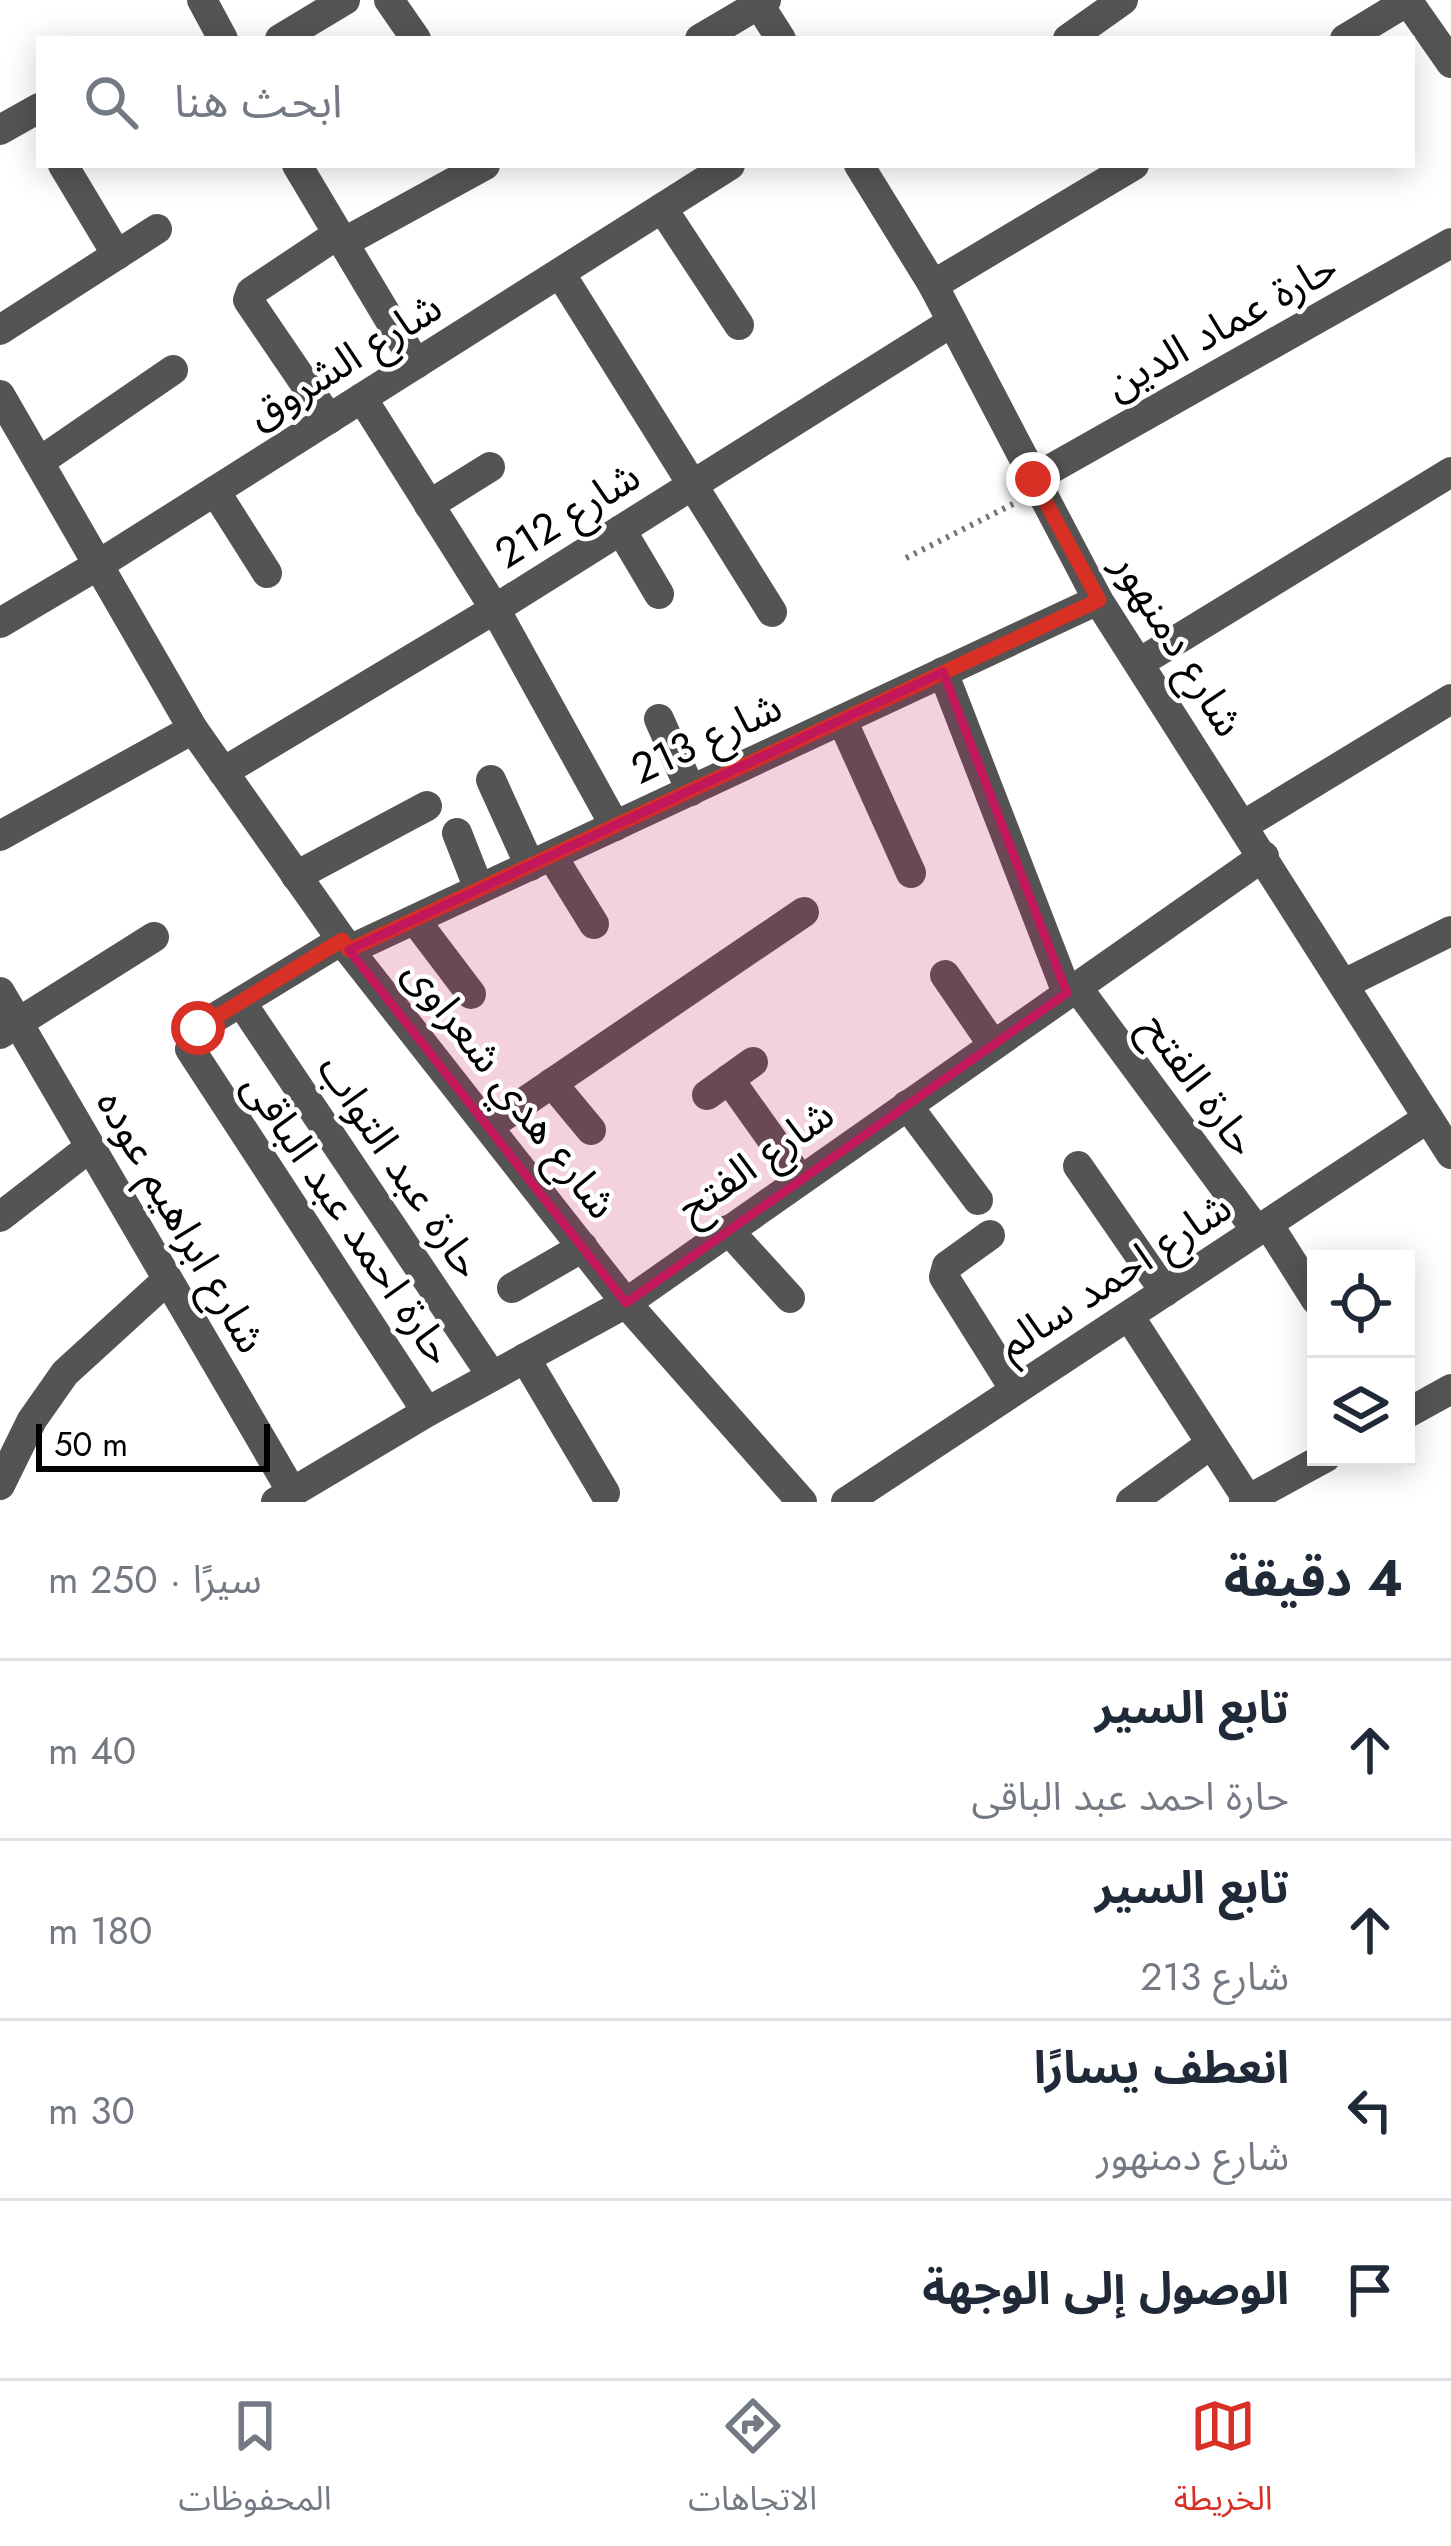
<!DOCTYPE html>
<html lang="ar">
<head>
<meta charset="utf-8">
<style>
  body { margin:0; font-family:Jost,"Noto Sans Arabic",sans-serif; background:#f2f2f3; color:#1f2937; direction:rtl }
  .controls { position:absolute; right:36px; bottom:36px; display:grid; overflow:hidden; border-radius:0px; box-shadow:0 6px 30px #0003 }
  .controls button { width:108px; height:108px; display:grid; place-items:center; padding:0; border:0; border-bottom:3px solid #e0e1e3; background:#fff; color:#1f2937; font:60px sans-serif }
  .scale { position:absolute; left:36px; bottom:30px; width:234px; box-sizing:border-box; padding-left:12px; border:6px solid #000; border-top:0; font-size:33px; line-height:42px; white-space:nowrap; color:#000; -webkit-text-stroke:9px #fff; paint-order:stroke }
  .stop { position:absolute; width:36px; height:36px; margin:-27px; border:9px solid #d93025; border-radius:50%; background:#fff }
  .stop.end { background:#d93025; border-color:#fff; box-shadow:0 3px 12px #0008 }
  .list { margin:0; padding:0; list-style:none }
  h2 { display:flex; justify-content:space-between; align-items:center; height:156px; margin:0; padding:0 48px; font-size:51px }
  h2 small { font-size:39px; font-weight:400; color:#747a83 }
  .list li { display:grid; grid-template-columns:78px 1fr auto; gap:36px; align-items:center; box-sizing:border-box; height:180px; padding:0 48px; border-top:3px solid #e0e1e3 }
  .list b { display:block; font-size:45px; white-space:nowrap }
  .list p { margin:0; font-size:39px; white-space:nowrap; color:#747a83 }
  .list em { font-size:39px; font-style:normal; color:#747a83 }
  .icon { flex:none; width:66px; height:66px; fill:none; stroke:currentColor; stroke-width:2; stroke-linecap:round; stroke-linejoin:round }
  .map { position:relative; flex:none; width:1451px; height:1502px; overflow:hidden; direction:ltr }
  .search { position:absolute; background:#fff; box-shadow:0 6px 30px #0003; left:36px; right:36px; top:36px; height:132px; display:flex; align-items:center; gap:30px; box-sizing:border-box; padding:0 42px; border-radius:0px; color:#747a83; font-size:45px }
  .sheet { height:876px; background:#fff }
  nav { display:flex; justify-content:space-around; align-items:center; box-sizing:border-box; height:168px; border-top:3px solid #e0e1e3; background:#fff; font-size:33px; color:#747a83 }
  nav a { display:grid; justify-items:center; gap:6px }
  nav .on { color:#d93025 }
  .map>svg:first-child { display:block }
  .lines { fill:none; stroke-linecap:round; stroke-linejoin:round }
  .path { stroke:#767676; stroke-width:6; stroke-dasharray:3 6; stroke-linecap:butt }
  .minor { stroke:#545454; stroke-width:30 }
  .route { stroke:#d93025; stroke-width:15 }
  .marked { fill:#c2185b; fill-opacity:0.2; stroke:#c2185b; stroke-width:9; stroke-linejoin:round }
  .labels { text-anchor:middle; stroke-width:9; stroke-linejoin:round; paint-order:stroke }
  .street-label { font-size:42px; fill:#000; stroke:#fff }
</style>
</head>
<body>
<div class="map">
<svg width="1451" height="1502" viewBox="0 0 1451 1502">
  <rect width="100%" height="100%" fill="#fff"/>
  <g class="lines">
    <polyline class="path" points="906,558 1015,503"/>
    <g class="minor">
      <polyline points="202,0 223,39"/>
      <polyline points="389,0 416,39"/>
      <polyline points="756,0 781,39"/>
      <polyline points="1407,0 1451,63"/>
      <polyline points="280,39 345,0"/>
      <polyline points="700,39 766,0"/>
      <polyline points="1068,39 1123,0"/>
      <polyline points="1345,39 1408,1"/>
      <polyline points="0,130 39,108"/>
      <polyline points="63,165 117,255"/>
      <polyline points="297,165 416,364"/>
      <polyline points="859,165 933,285 1098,600 1451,1154"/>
      <polyline points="662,208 739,325"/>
      <polyline points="343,243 485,165"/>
      <polyline points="560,273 772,612"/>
      <polyline points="933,285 1134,165"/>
      <polyline points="0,330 157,229"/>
      <polyline points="0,395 193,729 349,950 626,1303 802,1502"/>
      <polyline points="362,398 495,609 615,826"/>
      <polyline points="329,419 248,300 251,292 338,234"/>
      <polyline points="39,462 173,370"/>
      <polyline points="1033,479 1451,243"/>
      <polyline points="215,491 267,573"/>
      <polyline points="429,505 490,467"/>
      <polyline points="621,530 659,594"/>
      <polyline points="0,623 98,565 730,165"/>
      <polyline points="1139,663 1451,472"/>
      <polyline points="943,672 1067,993"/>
      <polyline points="659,719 691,791"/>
      <polyline points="842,720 911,873"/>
      <polyline points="223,772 495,609 952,322"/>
      <polyline points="491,780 530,866"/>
      <polyline points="1244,825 1451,699"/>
      <polyline points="457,833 479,889"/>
      <polyline points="0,836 193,729"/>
      <polyline points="552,856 594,924"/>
      <polyline points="296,876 427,806"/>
      <polyline points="415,920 471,994"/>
      <polyline points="342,940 198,1028 190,1049 427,1412"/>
      <polyline points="349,950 1098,600"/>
      <polyline points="945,975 993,1045"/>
      <polyline points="1344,984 1451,931"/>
      <polyline points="1076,986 1257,1231"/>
      <polyline points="0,992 292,1492"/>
      <polyline points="241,1002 492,1376"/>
      <polyline points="0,1034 154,937"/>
      <polyline points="729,1079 800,1179"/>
      <polyline points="552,1083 591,1130"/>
      <polyline points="707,1095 753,1062"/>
      <polyline points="907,1105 978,1200"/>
      <polyline points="489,1126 804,912"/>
      <polyline points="1078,1166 1165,1292"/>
      <polyline points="0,1217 89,1148"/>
      <polyline points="1268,1224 1316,1300"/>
      <polyline points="728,1230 790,1298"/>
      <polyline points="990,1235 947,1266 944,1277 1015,1390"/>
      <polyline points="512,1288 583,1247"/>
      <polyline points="1129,1316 1248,1500"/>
      <polyline points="525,1358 605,1493"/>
      <polyline points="1406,1414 1451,1389"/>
      <polyline points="0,1485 32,1420 65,1373 167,1280"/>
      <polyline points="276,1502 427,1412 626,1303 1264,856"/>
      <polyline points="846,1502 1428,1118"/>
      <polyline points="1131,1502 1211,1444"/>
      <polyline points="1244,1502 1326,1457"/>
    </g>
  </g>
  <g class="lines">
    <polyline class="route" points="198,1028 342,940 349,950 1099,600 1033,479"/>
  </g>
  <path class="marked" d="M 943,672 L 1067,993 L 626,1303 L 349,950 Z"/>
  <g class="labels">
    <g class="street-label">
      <text transform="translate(1221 325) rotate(-29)" y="15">حارة عماد الدين</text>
      <text transform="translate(344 360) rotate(-32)" y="15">شارع الشروق</text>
      <text transform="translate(567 514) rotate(-32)" y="15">شارع 212</text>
      <text transform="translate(1179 644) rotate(58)" y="15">شارع دمنهور</text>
      <text transform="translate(706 737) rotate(-25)" y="15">شارع 213</text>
      <text transform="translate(1200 1084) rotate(54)" y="15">حارة الفتح</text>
      <text transform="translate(511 1088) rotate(52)" y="15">شارع هدي شعراوى</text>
      <text transform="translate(755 1160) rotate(-35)" y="15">شارع الفتح</text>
      <text transform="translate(401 1166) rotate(56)" y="15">حارة عبد التواب</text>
      <text transform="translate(349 1218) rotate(56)" y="15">حارة احمد عبد الباقى</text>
      <text transform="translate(182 1221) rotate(60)" y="15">شارع ابراهيم عوده</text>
      <text transform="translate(1114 1275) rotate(-33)" y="15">شارع احمد سالم</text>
    </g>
  </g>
</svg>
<div class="controls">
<button><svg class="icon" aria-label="locate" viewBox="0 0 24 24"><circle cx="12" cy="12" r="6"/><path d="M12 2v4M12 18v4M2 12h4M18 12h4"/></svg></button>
<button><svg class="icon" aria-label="layers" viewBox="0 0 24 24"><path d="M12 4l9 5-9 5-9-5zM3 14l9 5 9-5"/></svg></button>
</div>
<div class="scale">50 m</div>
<div class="stop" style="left:198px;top:1028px"></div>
<div class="stop end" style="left:1033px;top:479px"></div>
<div class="search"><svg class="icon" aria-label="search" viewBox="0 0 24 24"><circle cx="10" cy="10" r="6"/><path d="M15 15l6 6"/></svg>ابحث هنا</div>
</div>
<section class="sheet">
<h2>4 دقيقة<small>سيرًا · 250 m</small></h2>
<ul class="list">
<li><svg class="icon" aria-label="ahead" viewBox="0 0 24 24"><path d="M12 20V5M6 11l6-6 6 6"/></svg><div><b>تابع السير</b><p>حارة احمد عبد الباقى</p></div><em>40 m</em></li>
<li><svg class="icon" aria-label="ahead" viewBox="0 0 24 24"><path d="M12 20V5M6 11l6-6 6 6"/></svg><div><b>تابع السير</b><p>شارع 213</p></div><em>180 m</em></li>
<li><svg class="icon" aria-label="left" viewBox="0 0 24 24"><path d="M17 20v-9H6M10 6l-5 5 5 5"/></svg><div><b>انعطف يسارًا</b><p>شارع دمنهور</p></div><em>30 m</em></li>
<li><svg class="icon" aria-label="arrive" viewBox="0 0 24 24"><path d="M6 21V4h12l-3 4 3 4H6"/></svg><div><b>الوصول إلى الوجهة</b></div></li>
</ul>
</section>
<nav>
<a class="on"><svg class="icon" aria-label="map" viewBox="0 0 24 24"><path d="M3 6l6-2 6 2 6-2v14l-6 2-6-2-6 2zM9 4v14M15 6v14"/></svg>الخريطة</a>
<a><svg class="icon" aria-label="directions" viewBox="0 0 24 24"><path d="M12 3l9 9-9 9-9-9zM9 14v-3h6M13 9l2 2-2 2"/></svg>الاتجاهات</a>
<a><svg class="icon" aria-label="saved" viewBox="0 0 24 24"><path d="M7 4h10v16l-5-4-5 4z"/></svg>المحفوظات</a>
</nav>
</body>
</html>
